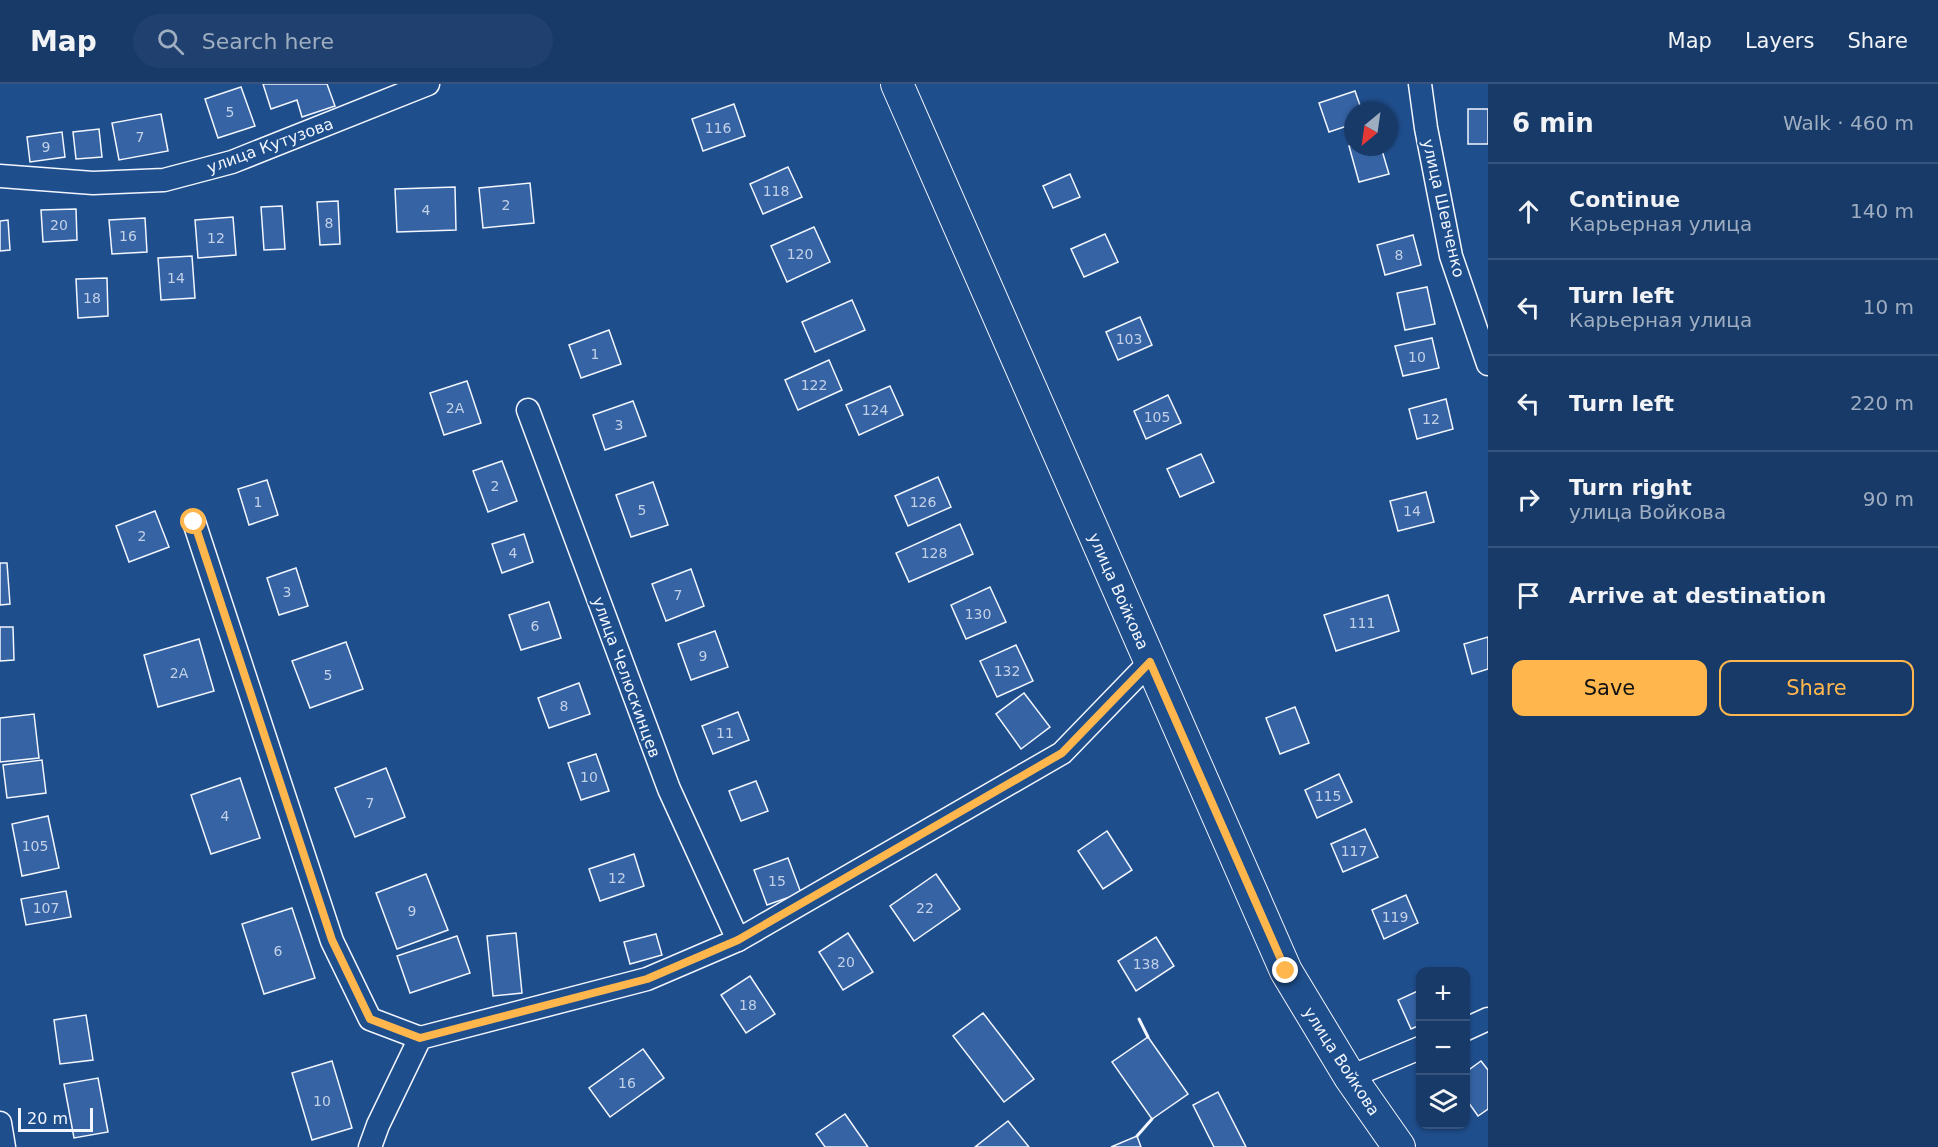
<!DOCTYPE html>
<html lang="en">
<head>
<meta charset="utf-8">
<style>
  body { margin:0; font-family:"DejaVu Sans",sans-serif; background:#20416f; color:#f1f3f6 }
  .controls { position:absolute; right:18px; bottom:18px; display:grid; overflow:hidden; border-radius:12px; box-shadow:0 2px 4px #0004 }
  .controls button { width:54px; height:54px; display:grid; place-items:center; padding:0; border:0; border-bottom:2px solid #36547d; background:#173a69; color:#f1f3f6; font:30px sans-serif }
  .compass { position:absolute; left:1344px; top:18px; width:54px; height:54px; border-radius:50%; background:#173a69; box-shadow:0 2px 4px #0004; rotate:209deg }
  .scale { position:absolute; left:18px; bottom:15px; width:75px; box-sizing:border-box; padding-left:6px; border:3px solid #f2f6ff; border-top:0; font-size:16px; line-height:21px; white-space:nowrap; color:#f2f6ff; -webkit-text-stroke:4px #1f4e8c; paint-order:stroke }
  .stop { position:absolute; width:18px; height:18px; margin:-14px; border:4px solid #ffb74d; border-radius:50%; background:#fff }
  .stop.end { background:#ffb74d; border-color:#fff; box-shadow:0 2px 6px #0008 }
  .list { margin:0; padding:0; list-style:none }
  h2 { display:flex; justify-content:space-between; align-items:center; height:78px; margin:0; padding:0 24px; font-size:26px }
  h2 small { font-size:20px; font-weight:400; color:#9eadc0 }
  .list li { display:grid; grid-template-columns:39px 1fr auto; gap:18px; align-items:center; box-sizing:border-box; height:96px; padding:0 24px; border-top:2px solid #36547d }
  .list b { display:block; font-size:22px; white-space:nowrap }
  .list p { margin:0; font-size:20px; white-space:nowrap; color:#9eadc0 }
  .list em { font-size:20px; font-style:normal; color:#9eadc0 }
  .actions { display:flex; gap:12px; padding:18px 24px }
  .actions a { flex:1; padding:14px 0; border:2px solid #ffb74d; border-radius:12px; text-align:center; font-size:21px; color:#ffb74d }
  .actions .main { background:#ffb74d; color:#111 }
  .icon { flex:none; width:33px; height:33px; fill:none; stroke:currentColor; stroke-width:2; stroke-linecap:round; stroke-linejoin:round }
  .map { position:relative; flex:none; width:1488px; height:1063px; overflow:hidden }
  header { display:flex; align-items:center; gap:36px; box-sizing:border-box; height:84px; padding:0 30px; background:#173a69; border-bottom:2px solid #36547d }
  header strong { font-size:28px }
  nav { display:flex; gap:33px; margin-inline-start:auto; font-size:21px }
  .search { width:420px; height:54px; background:#20416f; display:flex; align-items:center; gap:15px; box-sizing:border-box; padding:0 21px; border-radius:33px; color:#9eadc0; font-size:22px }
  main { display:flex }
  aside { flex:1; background:#173a69 }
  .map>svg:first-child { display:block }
  .building { fill:#3563a3; stroke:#f2f6ff; stroke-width:1.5 }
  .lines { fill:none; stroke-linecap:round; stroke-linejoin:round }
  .minor-casing { stroke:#f2f6ff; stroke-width:25 }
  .secondary-casing { stroke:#f2f6ff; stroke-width:34 }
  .minor { stroke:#1f4e8c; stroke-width:22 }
  .secondary { stroke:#1f4e8c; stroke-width:32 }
  .wall { stroke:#f2f6ff; stroke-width:3 }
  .route { stroke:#ffb74d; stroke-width:8 }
  .labels { text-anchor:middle; stroke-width:4.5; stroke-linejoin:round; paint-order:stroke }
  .number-label { font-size:14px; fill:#c3d1e8 }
  .street-label { font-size:16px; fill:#f2f6ff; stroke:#1f4e8c }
</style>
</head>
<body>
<header>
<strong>Map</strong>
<div class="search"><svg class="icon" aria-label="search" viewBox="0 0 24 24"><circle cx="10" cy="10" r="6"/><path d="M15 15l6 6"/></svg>Search here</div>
<nav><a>Map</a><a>Layers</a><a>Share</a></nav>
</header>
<main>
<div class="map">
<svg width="1488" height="1063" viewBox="0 0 1488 1063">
  <rect width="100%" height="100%" fill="#1f4e8c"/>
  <g class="building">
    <polygon points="263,0 327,0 335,22 302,33 297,16 271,25"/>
    <polygon points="241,3 255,42 218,54 205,15"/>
    <polygon points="1355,7 1362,27 1353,27 1353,40 1329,48 1319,19"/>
    <polygon points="734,20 745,52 703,67 692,35"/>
    <rect x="1468" y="25" width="20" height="35"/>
    <polygon points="161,30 168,67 119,76 112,39"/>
    <polygon points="99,45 102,73 76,75 73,48"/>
    <polygon points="62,48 65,73 30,78 27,53"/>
    <polygon points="1353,61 1353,63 1381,63 1389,90 1359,98 1349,62"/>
    <polygon points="788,83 802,113 763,130 750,100"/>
    <polygon points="1070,90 1080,113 1053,124 1043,102"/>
    <polygon points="530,99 534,139 483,144 479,104"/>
    <polygon points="455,103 456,146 397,148 395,105"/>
    <polygon points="338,117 340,160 320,161 317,118"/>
    <polygon points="282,122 285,165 264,166 261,123"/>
    <polygon points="76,125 77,156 43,158 41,126"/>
    <polygon points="233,133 236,171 198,174 195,136"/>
    <polygon points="145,134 147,168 112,170 109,136"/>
    <polygon points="8,136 10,166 0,167 0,137"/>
    <polygon points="814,143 830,178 787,198 771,162"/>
    <polygon points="1105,150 1118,178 1084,193 1071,165"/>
    <polygon points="1413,151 1421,181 1385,191 1377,161"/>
    <polygon points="192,172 195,214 161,216 158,174"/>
    <polygon points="107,194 108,232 78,234 76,195"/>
    <polygon points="1427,203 1435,240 1405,246 1397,209"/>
    <polygon points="852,216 865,246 815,268 802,238"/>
    <polygon points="1140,233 1152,261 1118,276 1106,248"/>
    <polygon points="609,246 621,280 581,294 569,261"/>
    <polygon points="1432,254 1439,284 1403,292 1395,262"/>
    <polygon points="829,276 842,306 798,326 785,296"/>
    <polygon points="467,297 481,339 444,351 430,309"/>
    <polygon points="890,302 903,331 859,351 846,321"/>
    <polygon points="1168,311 1181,339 1146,355 1134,327"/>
    <polygon points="1446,315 1453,345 1417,355 1409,325"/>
    <polygon points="633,317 646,352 605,366 593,331"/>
    <polygon points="1201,370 1214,398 1180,413 1167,385"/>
    <polygon points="502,377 517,417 488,428 473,387"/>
    <polygon points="938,393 951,423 908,442 895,412"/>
    <polygon points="267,396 278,431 249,441 238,405"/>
    <polygon points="653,398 668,441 631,453 616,411"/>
    <polygon points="1426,408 1434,438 1398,447 1390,417"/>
    <polygon points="155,427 169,463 129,478 116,442"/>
    <polygon points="960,440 973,470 909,498 896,469"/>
    <polygon points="524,450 533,478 502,489 492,460"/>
    <polygon points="0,479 7,479 10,520 0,521"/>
    <polygon points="296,484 308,522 279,531 267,494"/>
    <polygon points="691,485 704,522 666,537 652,500"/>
    <polygon points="990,503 1006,538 966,555 951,521"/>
    <polygon points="1388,511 1399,547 1336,567 1324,531"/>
    <polygon points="549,518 561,554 521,566 509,531"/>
    <polygon points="0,543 13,543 14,576 0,577"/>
    <polygon points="715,547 728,583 691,596 678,560"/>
    <polygon points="1488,553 1488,585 1472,590 1464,560"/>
    <polygon points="199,555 214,607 158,623 144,571"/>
    <polygon points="346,558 363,605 310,624 292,577"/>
    <polygon points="1016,561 1033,597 997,613 980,577"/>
    <polygon points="579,599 590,630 549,644 538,614"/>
    <polygon points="1024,609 1050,643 1021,665 996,630"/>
    <polygon points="1295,623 1309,659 1280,670 1266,634"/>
    <polygon points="738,628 749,656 713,670 702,642"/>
    <polygon points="34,630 39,674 0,678 0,634"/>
    <polygon points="596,670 609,707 581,716 568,679"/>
    <polygon points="42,676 46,709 7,714 3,681"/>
    <polygon points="386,684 405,733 355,753 335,704"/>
    <polygon points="1339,690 1352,718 1317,734 1305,706"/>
    <polygon points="240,694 260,754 211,770 191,711"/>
    <polygon points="756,697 768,727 741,737 729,707"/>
    <polygon points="48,732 59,784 22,792 12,740"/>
    <polygon points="1365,745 1378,773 1343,788 1331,760"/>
    <polygon points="1107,747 1132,786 1103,805 1078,767"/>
    <polygon points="634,770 644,802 600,817 589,785"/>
    <polygon points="788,774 801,809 767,821 754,786"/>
    <polygon points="426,790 448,846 397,865 376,809"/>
    <polygon points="936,790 960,825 914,857 890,822"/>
    <polygon points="66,807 71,833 26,841 21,815"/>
    <polygon points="1406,811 1418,839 1384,855 1372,826"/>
    <polygon points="292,824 315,894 264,910 242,840"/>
    <polygon points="516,849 522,909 493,912 487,852"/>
    <polygon points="848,849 873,888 843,906 819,868"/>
    <polygon points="656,850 662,871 630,880 624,858"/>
    <polygon points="457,852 470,889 410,909 397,872"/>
    <polygon points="1156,853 1174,882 1136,907 1118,877"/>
    <polygon points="750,892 775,930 746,949 721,911"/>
    <polygon points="1420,906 1420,941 1411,945 1398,916"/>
    <polygon points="983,929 1034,995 1004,1018 953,952"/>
    <polygon points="86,931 93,976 60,980 54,936"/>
    <polygon points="1148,953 1188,1010 1152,1035 1112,978"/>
    <polygon points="643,965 664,994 610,1033 589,1004"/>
    <polygon points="332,977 352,1044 312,1056 292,989"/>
    <polygon points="1481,977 1488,986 1488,1025 1478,1032 1466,1015 1466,988"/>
    <polygon points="98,994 108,1048 74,1054 64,1000"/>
    <polygon points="1218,1008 1246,1063 1214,1063 1193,1021"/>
    <polygon points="845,1030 868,1063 825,1063 816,1050"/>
    <polygon points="1008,1037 1029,1063 975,1063"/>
    <polygon points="1137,1052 1141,1063 1111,1063"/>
  </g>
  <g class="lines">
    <defs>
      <g id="minor">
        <polyline points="1420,0 1426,44 1451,172 1488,280"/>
        <polyline points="0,92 93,99 164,96 232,78 428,0"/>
        <polyline points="528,326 669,705 738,856"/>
        <polyline points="194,438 332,857 370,935 420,954"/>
        <polyline points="1466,945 1488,935"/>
        <polyline points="1350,993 1420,964"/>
        <polyline points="0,1039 4,1063"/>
        <polyline points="370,1063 378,1041 420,954 647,895 738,856 1062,669 1150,578"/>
      </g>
      <polyline id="secondary" points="897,0 1286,887 1350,993 1399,1063"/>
    </defs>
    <use href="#minor" class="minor-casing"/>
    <use href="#secondary" class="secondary-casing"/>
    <use href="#minor" class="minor"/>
    <use href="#secondary" class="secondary"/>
    <g class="wall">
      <polyline points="1139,935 1148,953"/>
      <polyline points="1137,1052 1152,1035"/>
    </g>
  </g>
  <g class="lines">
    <polyline class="route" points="194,438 332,856 370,935 420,954 647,895 738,856 1062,669 1150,578 1286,887"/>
  </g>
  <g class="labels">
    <g class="number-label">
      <text x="230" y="33">5</text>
      <text x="718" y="49">116</text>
      <text x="140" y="58">7</text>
      <text x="46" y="68">9</text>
      <text x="776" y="112">118</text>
      <text x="506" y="126">2</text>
      <text x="426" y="131">4</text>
      <text x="329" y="144">8</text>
      <text x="59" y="146">20</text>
      <text x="128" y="157">16</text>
      <text x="216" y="159">12</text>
      <text x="800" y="175">120</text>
      <text x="1399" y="176">8</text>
      <text x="176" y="199">14</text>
      <text x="92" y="219">18</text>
      <text x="1129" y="260">103</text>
      <text x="595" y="275">1</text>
      <text x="1417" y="278">10</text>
      <text x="814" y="306">122</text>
      <text x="455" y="329">2А</text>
      <text x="875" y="331">124</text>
      <text x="1157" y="338">105</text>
      <text x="1431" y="340">12</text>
      <text x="619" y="346">3</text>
      <text x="495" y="407">2</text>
      <text x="258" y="423">1</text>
      <text x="923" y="423">126</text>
      <text x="642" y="431">5</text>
      <text x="1412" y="432">14</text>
      <text x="142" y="457">2</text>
      <text x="513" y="474">4</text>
      <text x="934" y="474">128</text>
      <text x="287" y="513">3</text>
      <text x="678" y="516">7</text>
      <text x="978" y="535">130</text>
      <text x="1362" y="544">111</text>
      <text x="535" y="547">6</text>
      <text x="703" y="577">9</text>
      <text x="1007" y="592">132</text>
      <text x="179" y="594">2А</text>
      <text x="328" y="596">5</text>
      <text x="564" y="627">8</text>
      <text x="725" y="654">11</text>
      <text x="589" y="698">10</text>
      <text x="1328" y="717">115</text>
      <text x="370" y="724">7</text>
      <text x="225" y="737">4</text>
      <text x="35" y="767">105</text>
      <text x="1354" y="772">117</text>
      <text x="617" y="799">12</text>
      <text x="777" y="802">15</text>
      <text x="46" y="829">107</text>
      <text x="925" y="829">22</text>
      <text x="412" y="832">9</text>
      <text x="1395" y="838">119</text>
      <text x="278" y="872">6</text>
      <text x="846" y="883">20</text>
      <text x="1146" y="885">138</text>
      <text x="748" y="926">18</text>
      <text x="627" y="1004">16</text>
      <text x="322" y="1022">10</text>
    </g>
    <g class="street-label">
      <text transform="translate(270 61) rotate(-20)" y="6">улица Кутузова</text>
      <text transform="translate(1444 124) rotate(77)" y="6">улица Шевченко</text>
      <text transform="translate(1119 507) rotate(66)" y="6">улица Войкова</text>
      <text transform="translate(627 593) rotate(70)" y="6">улица Челюскинцев</text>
      <text transform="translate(1342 977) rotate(57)" y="6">улица Войкова</text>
    </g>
  </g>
</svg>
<div class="controls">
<button>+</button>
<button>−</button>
<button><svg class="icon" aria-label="layers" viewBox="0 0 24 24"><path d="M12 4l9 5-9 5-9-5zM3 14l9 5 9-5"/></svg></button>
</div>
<svg class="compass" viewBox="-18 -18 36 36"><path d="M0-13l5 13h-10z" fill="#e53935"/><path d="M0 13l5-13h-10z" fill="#9eadc0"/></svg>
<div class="scale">20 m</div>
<div class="stop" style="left:194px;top:438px"></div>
<div class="stop end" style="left:1286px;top:887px"></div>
</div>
<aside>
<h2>6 min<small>Walk · 460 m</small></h2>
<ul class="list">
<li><svg class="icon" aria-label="ahead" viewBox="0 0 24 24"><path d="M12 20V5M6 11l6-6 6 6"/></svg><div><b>Continue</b><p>Карьерная улица</p></div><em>140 m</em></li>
<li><svg class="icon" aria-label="left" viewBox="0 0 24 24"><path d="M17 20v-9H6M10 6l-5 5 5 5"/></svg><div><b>Turn left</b><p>Карьерная улица</p></div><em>10 m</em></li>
<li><svg class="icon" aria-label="left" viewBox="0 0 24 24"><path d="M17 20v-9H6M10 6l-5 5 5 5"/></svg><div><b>Turn left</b></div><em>220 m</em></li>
<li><svg class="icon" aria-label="right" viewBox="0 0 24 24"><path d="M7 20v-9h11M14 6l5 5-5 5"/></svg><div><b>Turn right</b><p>улица Войкова</p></div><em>90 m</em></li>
<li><svg class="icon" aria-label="arrive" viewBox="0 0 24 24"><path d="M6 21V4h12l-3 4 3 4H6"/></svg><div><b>Arrive at destination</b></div></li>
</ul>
<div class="actions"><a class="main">Save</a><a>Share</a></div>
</aside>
</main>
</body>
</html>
